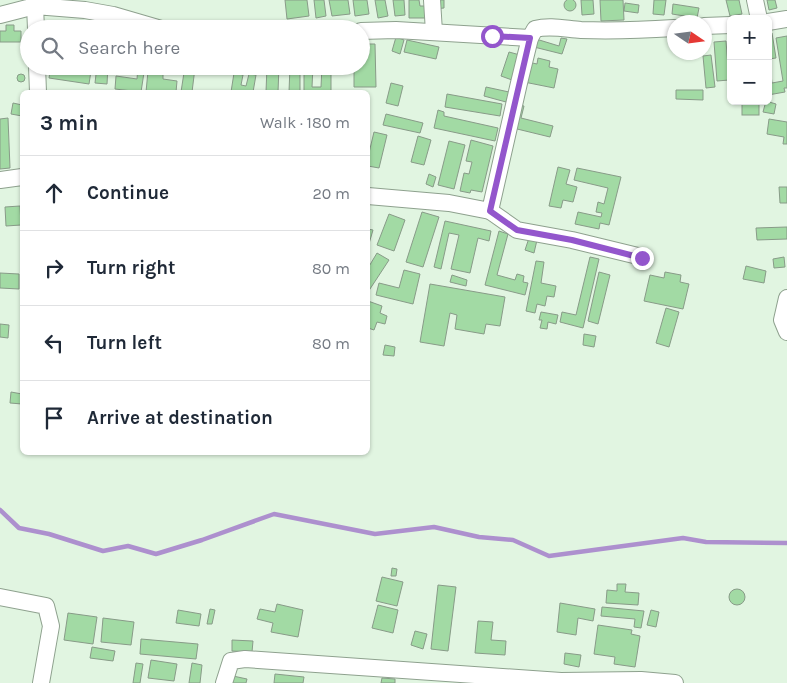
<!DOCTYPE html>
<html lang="en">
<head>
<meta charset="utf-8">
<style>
  body { margin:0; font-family:Karla,sans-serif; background:#f2f2f3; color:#1f2937 }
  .controls { position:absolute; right:15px; top:15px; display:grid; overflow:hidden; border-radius:8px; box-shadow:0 1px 4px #0004 }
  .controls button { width:45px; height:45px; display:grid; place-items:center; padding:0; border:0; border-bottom:1px solid #e0e1e3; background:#fff; color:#1f2937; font:25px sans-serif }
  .compass { position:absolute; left:667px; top:15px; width:45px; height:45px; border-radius:50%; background:#fff; box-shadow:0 1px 4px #0004; rotate:103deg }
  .stop { position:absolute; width:15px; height:15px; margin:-11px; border:4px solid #9356cc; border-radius:50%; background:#fff }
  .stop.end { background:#9356cc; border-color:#fff; box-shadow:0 1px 5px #0008 }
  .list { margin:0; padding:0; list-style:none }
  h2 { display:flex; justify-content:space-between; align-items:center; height:65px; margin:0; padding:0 20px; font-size:21px }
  h2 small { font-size:16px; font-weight:400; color:#747a83 }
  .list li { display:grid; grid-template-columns:32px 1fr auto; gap:15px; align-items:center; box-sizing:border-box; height:75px; padding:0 20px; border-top:1px solid #e0e1e3 }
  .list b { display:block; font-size:19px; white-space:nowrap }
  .list em { font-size:16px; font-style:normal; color:#747a83 }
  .icon { flex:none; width:28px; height:28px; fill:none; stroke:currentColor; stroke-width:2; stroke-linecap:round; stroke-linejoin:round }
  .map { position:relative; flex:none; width:787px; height:683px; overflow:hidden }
  .search { position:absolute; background:#fff; box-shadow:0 1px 4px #0004; left:20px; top:20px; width:350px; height:55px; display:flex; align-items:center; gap:12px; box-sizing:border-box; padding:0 18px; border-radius:28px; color:#747a83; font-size:19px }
  .panel { position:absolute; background:#fff; box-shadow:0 1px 4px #0004; left:20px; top:90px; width:350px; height:365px; border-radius:8px }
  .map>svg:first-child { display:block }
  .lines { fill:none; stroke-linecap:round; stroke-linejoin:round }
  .stream { stroke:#ad90ce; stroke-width:4.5 }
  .building { fill:#a2daa4; stroke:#889b88 }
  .street-casing { stroke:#8ea18e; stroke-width:18 }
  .street { stroke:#fff; stroke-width:16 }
  .route { stroke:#9356cc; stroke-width:6 }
</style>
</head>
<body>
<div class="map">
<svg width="787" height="683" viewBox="0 0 787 683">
  <rect width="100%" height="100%" fill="#e1f5e1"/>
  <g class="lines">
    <polyline class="stream" points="0,510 19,528 49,534 103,551 128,546 156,554 202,540 274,514 375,534 434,527 479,537 513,540 549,556 683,538 706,542 787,543"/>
  </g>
  <g class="building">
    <circle cx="570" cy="5" r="6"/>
    <polygon points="285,0 307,0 309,16 287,19"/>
    <polygon points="314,0 324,0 326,16 316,18"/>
    <polygon points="329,0 348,0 350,14 332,16"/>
    <polygon points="353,0 367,0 369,14 355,16"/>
    <polygon points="375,0 385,0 388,16 378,18"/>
    <polygon points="393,0 404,0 405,15 395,16"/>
    <polygon points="409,0 419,0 420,6 425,6 425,18 409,18"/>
    <polygon points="433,0 444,0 444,8 434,9"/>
    <polygon points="581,0 593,0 594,14 582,15"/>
    <polygon points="600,0 623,0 624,20 601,21"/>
    <polygon points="654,0 666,0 664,15 653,14"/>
    <polygon points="726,0 739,0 742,14 730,16"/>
    <polygon points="767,0 775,0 777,8 769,10"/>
    <polygon points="625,3 639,5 638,13 624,11"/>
    <polygon points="673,4 699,8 697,18 672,14"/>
    <polygon points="52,23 83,29 51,29"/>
    <polygon points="6,25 14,25 14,31 21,31 21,42 0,42 0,31 6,31"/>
    <polygon points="768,33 772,33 776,58 769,59 772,83 783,81 776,38 787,36 787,88 784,88 785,92 768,95"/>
    <polygon points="396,37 404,40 400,54 392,51"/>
    <polygon points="561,38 567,39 562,54 534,47 536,39 559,46"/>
    <polygon points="407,40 439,47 436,59 404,52"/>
    <polygon points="726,41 729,80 717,81 714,42"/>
    <polygon points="361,44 375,44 376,87 354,87 354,66 361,66"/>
    <polygon points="509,52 520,55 512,80 501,76"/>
    <polygon points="711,55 715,87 706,88 703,56"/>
    <polygon points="538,58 550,61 549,67 558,69 554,88 524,82 528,62 537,64"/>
    <polygon points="51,66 91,71 89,84 49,78"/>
    <polygon points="97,66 108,66 107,84 95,83"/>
    <polygon points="138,66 145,66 141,92 115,89 116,76 137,79"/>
    <polygon points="185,66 195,68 192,92 181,92"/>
    <polygon points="242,66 257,66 257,72 242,70"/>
    <polygon points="267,66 279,66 278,92 266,92"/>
    <polygon points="290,66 300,66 300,92 289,92"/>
    <polygon points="304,66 313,66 312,87 321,87 322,66 331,66 331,92 304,92"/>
    <polygon points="148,71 163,72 163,79 177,81 176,92 146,92"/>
    <polygon points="234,73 243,75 241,85 246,86 249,74 256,75 253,92 231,92"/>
    <circle cx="21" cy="78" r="4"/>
    <polygon points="391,83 403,86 398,106 386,103"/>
    <polygon points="486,87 509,92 506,102 484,96"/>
    <polygon points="676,90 703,90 703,100 676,99"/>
    <polygon points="447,94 502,104 500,116 445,107"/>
    <polygon points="766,101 776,104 774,114 763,112"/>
    <rect x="742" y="102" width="17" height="13"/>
    <polygon points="13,103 22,105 22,116 11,114"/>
    <polygon points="519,105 524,106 521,118 553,126 550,137 513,128"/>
    <polygon points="438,110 444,112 444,116 498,128 495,141 434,128"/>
    <polygon points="386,114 423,123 420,133 383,125"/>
    <polygon points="8,118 10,168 0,169 0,119"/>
    <polygon points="769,119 787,122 787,144 783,144 784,137 767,134"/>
    <polygon points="374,132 387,135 379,168 368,166 368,157"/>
    <polygon points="418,136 431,140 424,165 411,162"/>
    <polygon points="471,140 493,146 482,192 471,190 470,193 460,191 464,173 469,174 472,162 466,161"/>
    <polygon points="449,141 465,145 454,189 438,185"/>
    <polygon points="558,167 570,170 566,184 577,187 573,202 563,200 561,208 549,206"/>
    <polygon points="577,168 621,177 609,225 600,223 599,229 575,224 578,212 601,217 602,213 596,212 598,202 604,204 608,188 574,180"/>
    <polygon points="429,174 436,177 433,187 426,184"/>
    <polygon points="779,187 787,187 787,203 780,203"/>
    <polygon points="20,206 21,225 6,226 5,207"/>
    <polygon points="422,212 439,217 423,267 406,262"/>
    <polygon points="389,214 405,220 394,251 377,245"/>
    <polygon points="445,221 491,231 489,241 478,238 470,273 451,269 459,235 449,233 441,269 434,267"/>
    <polygon points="787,227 787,239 757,240 756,228"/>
    <polygon points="368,229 373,230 368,247"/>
    <polygon points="499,231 508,234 497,275 515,280 517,274 524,276 523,282 528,283 525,295 485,285"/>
    <polygon points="529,238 537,240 534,253 525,250"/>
    <polygon points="377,253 389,260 368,292 368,268"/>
    <polygon points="590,257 599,259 583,328 560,322 562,312 576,315"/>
    <polygon points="784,257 785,267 774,268 773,259"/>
    <polygon points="536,261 544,262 541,283 556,286 554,297 547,296 545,306 537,304 535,313 526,311"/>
    <polygon points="746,266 766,271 764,283 743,279"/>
    <polygon points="404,270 420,274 413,304 376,295 379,283 399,288"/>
    <polygon points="599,272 610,275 598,324 588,321"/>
    <polygon points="665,272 681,275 680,282 689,284 683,309 644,301 650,275 664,278"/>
    <polygon points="0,273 19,274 19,289 0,288"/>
    <polygon points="452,275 467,280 466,286 450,282"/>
    <polygon points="430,284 505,297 500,326 486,324 484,334 455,329 457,315 450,313 444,346 420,342"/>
    <polygon points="368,301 382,306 380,313 387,316 385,324 377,322 374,330 368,328"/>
    <polygon points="666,308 679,312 669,347 656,343"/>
    <polygon points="541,312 558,315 556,324 548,322 547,329 540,328 542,320 539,320"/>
    <polygon points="0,324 9,325 8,338 0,337"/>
    <polygon points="584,334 596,336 594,347 583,345"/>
    <polygon points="385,345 395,347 394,356 383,355"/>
    <polygon points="11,392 22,394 22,404 10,403"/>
    <polygon points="392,568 397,569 396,576 391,576"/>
    <polygon points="382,577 403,582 397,606 376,601"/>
    <polygon points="617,584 626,584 625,592 639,593 638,605 606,603 607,590 617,591"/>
    <polygon points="438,585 456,587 448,651 431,649"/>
    <circle cx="737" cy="597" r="8"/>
    <polygon points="560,603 595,609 593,621 578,618 576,635 557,632"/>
    <polygon points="277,604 303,610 298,637 271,632 273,623 257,619 260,609 275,612"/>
    <polygon points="378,605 398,610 393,633 372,628"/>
    <polygon points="602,607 644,611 641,628 634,627 635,619 601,616"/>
    <polygon points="210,609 215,610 212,624 207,624"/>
    <polygon points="178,610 201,614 199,626 176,623"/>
    <polygon points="651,610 659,612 656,627 647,625"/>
    <polygon points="68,613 97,617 93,644 64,640"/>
    <polygon points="103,618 134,622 131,645 101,642"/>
    <polygon points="478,621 493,622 491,640 506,641 505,655 475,653"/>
    <polygon points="598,625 632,630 631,634 640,636 635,667 614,664 615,657 594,654"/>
    <polygon points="415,631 427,634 423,649 411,645"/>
    <polygon points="141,639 198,644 196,659 140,654"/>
    <polygon points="232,640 253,641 252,652 232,651"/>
    <polygon points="92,647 115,651 113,661 90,658"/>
    <polygon points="565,653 581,655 579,667 564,664"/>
    <polygon points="151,660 177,664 174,681 148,678"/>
    <polygon points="136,663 143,664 140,683 133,683"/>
    <polygon points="192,663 202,665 200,683 189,683"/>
    <polygon points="275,674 304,677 303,683 274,683"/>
    <polygon points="233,676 247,679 246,683 232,683"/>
    <polygon points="382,678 395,679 395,683 381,683"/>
  </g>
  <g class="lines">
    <defs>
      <g id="street">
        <polyline points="432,0 434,32"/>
        <polyline points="755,0 759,19"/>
        <polyline points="0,15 35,6 34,0"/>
        <polyline points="768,22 787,19"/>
        <polyline points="704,26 731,25"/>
        <polyline points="36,29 35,6 85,10 113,15 161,29"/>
        <polyline points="361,31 396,30 530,38"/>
        <polyline points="37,66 38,92"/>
        <polyline points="0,180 22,177"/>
        <path d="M 368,196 L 449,203 L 490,211 L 519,83 L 530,38 L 535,29 C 550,25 566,29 581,30 C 612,31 643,30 674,28"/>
        <polyline points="490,211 517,230 572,240 642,257"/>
        <polyline points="787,298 782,320 787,332"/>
        <polyline points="0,597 46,606 51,626 41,683"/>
        <polyline points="224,683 231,661 245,659 561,681 641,680 675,683"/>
      </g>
    </defs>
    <use href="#street" class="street-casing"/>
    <use href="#street" class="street"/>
  </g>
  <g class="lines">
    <polyline class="route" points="492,36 530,38 490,211 517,230 572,240 642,258"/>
  </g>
</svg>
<div class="controls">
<button>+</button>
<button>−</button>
</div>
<svg class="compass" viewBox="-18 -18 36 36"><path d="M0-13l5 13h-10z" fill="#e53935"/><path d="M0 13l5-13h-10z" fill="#747a83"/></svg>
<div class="stop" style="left:492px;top:36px"></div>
<div class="stop end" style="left:642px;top:258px"></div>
<div class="search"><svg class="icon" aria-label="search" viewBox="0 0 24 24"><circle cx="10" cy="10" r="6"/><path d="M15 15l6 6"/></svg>Search here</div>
<section class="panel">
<h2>3 min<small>Walk · 180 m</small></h2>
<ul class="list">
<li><svg class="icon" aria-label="ahead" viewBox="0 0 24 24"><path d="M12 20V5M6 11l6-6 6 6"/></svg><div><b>Continue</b></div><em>20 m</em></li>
<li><svg class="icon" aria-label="right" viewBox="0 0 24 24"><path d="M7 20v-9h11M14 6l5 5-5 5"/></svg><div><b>Turn right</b></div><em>80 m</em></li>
<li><svg class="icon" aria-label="left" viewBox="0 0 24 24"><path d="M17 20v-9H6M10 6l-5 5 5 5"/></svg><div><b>Turn left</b></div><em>80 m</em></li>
<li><svg class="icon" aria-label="arrive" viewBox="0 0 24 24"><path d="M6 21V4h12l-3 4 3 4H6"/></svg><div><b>Arrive at destination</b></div></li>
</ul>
</section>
</div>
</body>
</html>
